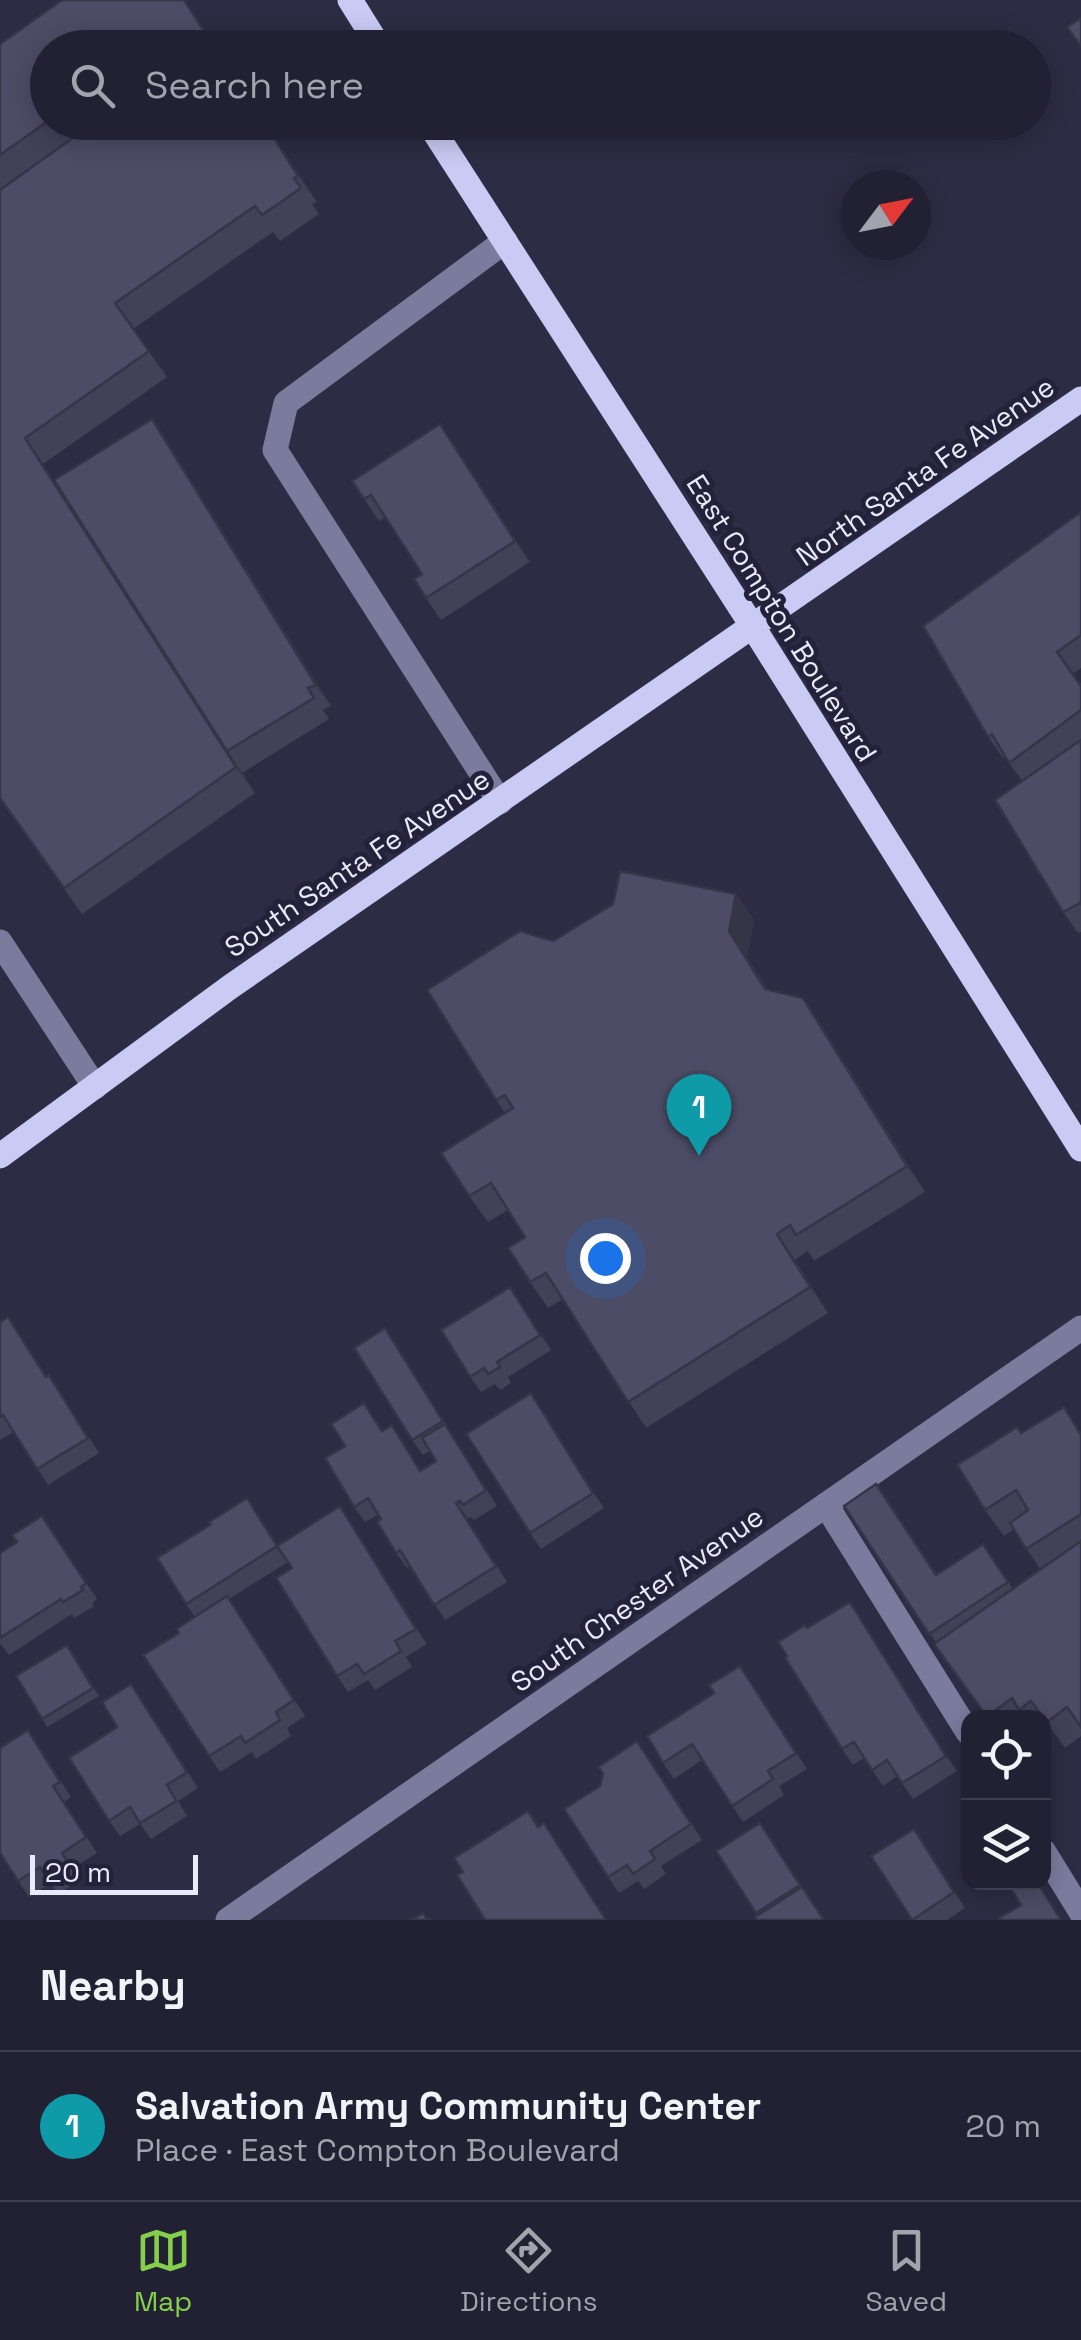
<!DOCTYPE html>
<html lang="en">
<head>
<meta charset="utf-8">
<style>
  body { margin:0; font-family:"Space Grotesk",sans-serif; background:#2d2e3f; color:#f1f3f6 }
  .controls { position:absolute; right:30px; bottom:30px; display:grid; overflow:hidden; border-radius:20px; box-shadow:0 5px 25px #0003 }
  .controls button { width:90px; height:90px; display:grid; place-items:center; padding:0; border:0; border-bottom:2px solid #3e3e4e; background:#212133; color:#f1f3f6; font:50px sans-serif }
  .compass { position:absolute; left:841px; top:170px; width:90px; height:90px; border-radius:50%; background:#212133; box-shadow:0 5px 25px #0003; rotate:58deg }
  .scale { position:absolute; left:30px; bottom:25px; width:168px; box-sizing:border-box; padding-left:10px; border:5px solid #e9e9f9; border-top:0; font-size:28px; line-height:35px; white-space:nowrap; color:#e9e9f9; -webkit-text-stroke:8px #23223a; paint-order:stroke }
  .you { position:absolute; left:605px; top:1258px; width:35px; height:35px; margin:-25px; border:8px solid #fff; border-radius:50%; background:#1a73e8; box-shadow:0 0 0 15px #1a73e833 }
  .badge { display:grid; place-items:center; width:65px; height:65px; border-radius:50%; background:#85cf4c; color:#fff; font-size:32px; font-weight:700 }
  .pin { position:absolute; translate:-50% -82px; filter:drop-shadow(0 2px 5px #0008) }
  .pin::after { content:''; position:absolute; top:52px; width:35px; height:30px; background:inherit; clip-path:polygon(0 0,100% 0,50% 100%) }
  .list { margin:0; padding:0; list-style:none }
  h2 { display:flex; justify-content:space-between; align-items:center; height:130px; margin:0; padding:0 40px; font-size:42px }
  h2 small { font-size:32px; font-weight:400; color:#a2a3ac }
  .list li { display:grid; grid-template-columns:65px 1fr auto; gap:30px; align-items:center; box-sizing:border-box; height:150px; padding:0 40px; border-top:2px solid #3e3e4e }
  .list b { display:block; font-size:38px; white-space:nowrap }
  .list p { margin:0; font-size:32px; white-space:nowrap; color:#a2a3ac }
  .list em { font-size:32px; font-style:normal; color:#a2a3ac }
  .icon { flex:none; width:55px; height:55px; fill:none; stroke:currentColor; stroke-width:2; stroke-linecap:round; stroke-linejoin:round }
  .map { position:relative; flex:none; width:1081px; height:1920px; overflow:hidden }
  .search { position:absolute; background:#212133; box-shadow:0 5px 25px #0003; left:30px; right:30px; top:30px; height:110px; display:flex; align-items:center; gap:25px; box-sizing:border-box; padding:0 35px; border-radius:55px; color:#a2a3ac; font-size:38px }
  .sheet { height:280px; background:#212133 }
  nav { display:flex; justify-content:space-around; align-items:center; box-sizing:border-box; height:140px; border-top:2px solid #3e3e4e; background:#212133; font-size:28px; color:#a2a3ac }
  nav a { display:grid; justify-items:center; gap:5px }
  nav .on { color:#85cf4c }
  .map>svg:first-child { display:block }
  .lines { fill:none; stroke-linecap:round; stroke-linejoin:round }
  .minor { stroke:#7b7c9d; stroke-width:25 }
  .major { stroke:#cacbf5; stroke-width:25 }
  .wall { fill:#414158 }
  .shaded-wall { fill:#353547 }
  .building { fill:#4c4c66; stroke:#353547; stroke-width:2.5 }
  .labels { text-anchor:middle; stroke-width:10; stroke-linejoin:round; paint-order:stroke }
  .street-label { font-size:28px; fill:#e9e9f9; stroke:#23223a }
</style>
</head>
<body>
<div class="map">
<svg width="1081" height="1920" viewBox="0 0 1081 1920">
  <rect width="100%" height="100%" fill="#2c2c44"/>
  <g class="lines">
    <g class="minor">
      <polyline points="500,802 275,450 286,403 505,241"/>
      <polyline points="0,942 95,1087"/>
      <polyline points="826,1505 968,1732"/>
      <polyline points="1044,1852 1081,1912"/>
      <polyline points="228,1920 1081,1328"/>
    </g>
    <g class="major">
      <polyline points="350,0 380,48"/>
      <polyline points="428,122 753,627 1081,1149"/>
      <polyline points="0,1156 230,987 1081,399"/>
    </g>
  </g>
  <g class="wall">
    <polygon points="185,0 216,48 48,48 48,122 265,122 317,202 312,204 319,214 280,241 273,232 133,329 167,377 43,464 96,545 167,441 331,706 323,710 329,719 242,773 238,766 255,793 82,914 0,798 0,44"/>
    <polygon points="440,424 530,562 441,620 426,598 422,574 385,517 379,521 364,499"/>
    <polygon points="1081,512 1081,668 1072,674 1081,686 1081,932 1078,933 1063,912 1022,781 1005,757 1003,758 988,737"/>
    <polygon points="736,894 754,920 747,957 768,990 803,998 821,1024 925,1192 814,1261 808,1251 795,1260 828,1313 646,1428 563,1299 548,1308 530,1282 525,1237 508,1210 488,1222 469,1196 505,1113 496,1100 553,941"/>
    <polygon points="510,1287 551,1350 508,1377 511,1383 500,1390 495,1384 481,1392 470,1377"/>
    <polygon points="0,1322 47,1376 49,1375 99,1453 48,1485 14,1432 0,1440"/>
    <polygon points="385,1328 497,1506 474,1520 471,1517 467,1519 507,1582 445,1620 410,1566 407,1568 396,1553 378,1515 365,1522 354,1507 382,1431 392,1425 421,1471 436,1461 430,1451 423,1455 412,1440"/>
    <polygon points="531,1393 604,1508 541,1549 530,1533"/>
    <polygon points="1081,1432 1081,1736 1065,1748 1050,1727 1044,1731 1044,1718 987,1718 844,1506 877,1485 937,1575 983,1544 1013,1589 1040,1569 1014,1529 1004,1536 985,1510 1021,1433"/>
    <polygon points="340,1506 427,1644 406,1657 412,1667 375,1690 368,1680 348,1692 337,1676 292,1568 288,1562 229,1599 305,1716 287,1728 291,1736 256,1759 252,1752 220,1772 209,1756 179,1633 195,1617 186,1604 258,1514 278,1545"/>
    <polygon points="42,1516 97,1599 92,1603 94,1606 74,1618 72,1614 9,1655 0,1643 0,1553 17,1542"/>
    <polygon points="850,1602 957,1771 913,1799 897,1776 883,1786 864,1758 853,1765 842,1749 787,1656 807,1628"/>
    <polygon points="67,1645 99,1696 47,1727 42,1719"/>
    <polygon points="751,1682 807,1769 779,1786 784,1795 743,1822 702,1760 674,1779 663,1763 714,1693"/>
    <polygon points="142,1700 198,1788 178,1801 187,1816 151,1839 140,1824 120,1836 109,1821 117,1727"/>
    <polygon points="28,1730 71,1797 64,1802 97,1853 73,1868 80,1880 58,1894 51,1883 29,1897 18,1881"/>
    <polygon points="648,1757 702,1840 661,1866 666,1874 644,1889 638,1881 619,1893 608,1877"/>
    <polygon points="760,1823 825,1920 758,1915 716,1851"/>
    <polygon points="914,1829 965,1908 947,1920 912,1920"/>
  </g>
  <g class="shaded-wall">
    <polygon points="264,122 265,122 317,202 298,176"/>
    <polygon points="152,419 167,441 331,706 316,685"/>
    <polygon points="440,424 455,446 530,562 515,541"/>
    <polygon points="25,438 43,464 255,793 236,767"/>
    <polygon points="736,894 754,920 747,957 784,1015 729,931"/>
    <polygon points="803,998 821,1024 925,1192 907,1166"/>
    <polygon points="777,1234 795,1260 828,1313 810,1287"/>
    <polygon points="531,1393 542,1409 604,1508 593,1493"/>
    <polygon points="340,1506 351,1522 427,1644 416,1629"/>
    <polygon points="850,1602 861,1618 957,1771 946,1756"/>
  </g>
  <g class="building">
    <polygon points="62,0 184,0 215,48 48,48 48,121 0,155 0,44"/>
    <polygon points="1081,18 1081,46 1067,27"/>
    <polygon points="95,122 264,122 298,176 294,178 301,188 262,215 255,206 115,303 149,351 25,438 236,767 64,888 0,798 0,190"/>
    <polygon points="152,419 316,685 308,688 314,698 227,751 54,480"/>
    <polygon points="440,424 515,541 426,598 414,579 422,574 371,495 364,499 352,481"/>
    <polygon points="1081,512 1081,635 1057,652 1081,686 1081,710 1009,763 992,734 988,737 923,626"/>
    <polygon points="1081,740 1081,905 1080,903 1063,912 995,800"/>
    <polygon points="620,871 736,894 729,931 765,989 803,998 907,1166 796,1235 790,1225 777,1234 810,1287 628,1402 546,1273 530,1282 508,1248 525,1237 491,1183 469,1196 441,1153 513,1108 505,1095 496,1100 427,990 520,931 553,941 613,904"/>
    <polygon points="510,1287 540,1335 497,1362 500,1367 488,1374 484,1368 470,1377 441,1330"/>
    <polygon points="8,1317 46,1377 49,1375 88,1438 37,1469 3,1415 0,1417 0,1322"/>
    <polygon points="385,1328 443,1421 412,1440 354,1348"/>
    <polygon points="531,1393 593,1493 530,1533 466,1434"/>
    <polygon points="364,1403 382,1431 392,1425 420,1471 436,1461 422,1438 445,1424 486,1490 463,1505 460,1501 456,1503 496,1566 434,1605 400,1550 396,1553 377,1522 381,1519 368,1498 354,1507 325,1458 345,1446 331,1424"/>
    <polygon points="1064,1407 1081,1435 1081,1514 1026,1549 1010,1523 1028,1510 1016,1490 985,1510 957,1465 1017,1427 1021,1433"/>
    <polygon points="876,1484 936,1575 983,1544 1008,1582 929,1634 844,1506"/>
    <polygon points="247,1498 277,1546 340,1506 416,1629 395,1641 401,1651 364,1674 357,1664 337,1676 276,1578 292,1568 277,1546 186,1604 157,1558 211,1524 209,1522"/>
    <polygon points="42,1516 86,1583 81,1587 83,1590 63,1602 61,1599 0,1638 0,1553 17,1542 12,1535"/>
    <polygon points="1081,1541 1081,1727 1067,1707 1047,1722 1031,1701 1019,1710 1012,1698 987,1717 934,1644"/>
    <polygon points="227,1596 294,1700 276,1712 280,1720 245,1743 241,1736 209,1756 143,1655 179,1633 176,1629"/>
    <polygon points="850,1602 946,1756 902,1783 887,1760 872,1770 854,1742 842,1749 785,1658 787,1656 778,1642 805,1625 807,1628"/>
    <polygon points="67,1645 93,1688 42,1719 16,1676"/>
    <polygon points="740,1666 796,1753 768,1771 773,1779 732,1806 692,1744 663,1763 647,1736 714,1693 709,1685"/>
    <polygon points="131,1684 187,1772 167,1785 176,1801 140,1823 130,1807 109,1821 69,1758 117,1727 102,1702"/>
    <polygon points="28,1730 60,1782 53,1786 86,1837 62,1853 69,1865 47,1878 40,1867 18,1881 0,1853 0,1748"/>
    <polygon points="637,1741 691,1824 650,1851 655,1859 633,1874 627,1865 608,1877 564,1809 600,1786 603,1773 598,1767"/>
    <polygon points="528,1811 538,1827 544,1823 606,1920 485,1920 457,1875 463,1872 454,1858"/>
    <polygon points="760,1823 800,1885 756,1913 716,1851"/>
    <polygon points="914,1829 954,1892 912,1920 871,1856"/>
    <polygon points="1007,1882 1037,1882 1061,1920 1000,1920 999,1918 1021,1905"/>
    <polygon points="802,1887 824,1920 757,1920 755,1917"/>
    <polygon points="423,1913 427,1919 429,1918 431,1920 411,1920"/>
  </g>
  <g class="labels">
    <g class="street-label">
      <text transform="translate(925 471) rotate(-35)" y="10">North Santa Fe Avenue</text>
      <text transform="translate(782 618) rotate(58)" y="10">East Compton Boulevard</text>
      <text transform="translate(357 863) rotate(-34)" y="10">South Santa Fe Avenue</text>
      <text transform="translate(637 1599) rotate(-35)" y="10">South Chester Avenue</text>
    </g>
  </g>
</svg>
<div class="controls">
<button><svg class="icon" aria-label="locate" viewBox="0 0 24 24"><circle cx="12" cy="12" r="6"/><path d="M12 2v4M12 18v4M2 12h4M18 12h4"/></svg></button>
<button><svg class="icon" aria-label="layers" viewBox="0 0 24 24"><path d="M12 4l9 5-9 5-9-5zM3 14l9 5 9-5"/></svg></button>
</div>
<svg class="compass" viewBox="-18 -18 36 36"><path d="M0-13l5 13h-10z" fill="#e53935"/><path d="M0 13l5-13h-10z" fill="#a2a3ac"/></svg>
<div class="scale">20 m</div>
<div class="you"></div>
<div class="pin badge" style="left:699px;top:1156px;background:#0f9aa8">1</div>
<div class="search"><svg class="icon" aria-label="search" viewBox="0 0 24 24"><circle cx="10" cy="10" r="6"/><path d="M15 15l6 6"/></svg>Search here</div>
</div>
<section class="sheet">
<h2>Nearby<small></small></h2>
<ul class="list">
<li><span class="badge" style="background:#0f9aa8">1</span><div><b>Salvation Army Community Center</b><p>Place · East Compton Boulevard</p></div><em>20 m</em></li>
</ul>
</section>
<nav>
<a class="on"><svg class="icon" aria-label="map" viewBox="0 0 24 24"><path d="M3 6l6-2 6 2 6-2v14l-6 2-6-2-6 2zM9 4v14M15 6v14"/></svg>Map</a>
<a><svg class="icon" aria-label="directions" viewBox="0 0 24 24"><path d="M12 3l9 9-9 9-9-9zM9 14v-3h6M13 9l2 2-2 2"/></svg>Directions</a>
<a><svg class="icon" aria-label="saved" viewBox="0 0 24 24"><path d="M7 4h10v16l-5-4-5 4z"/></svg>Saved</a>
</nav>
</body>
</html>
